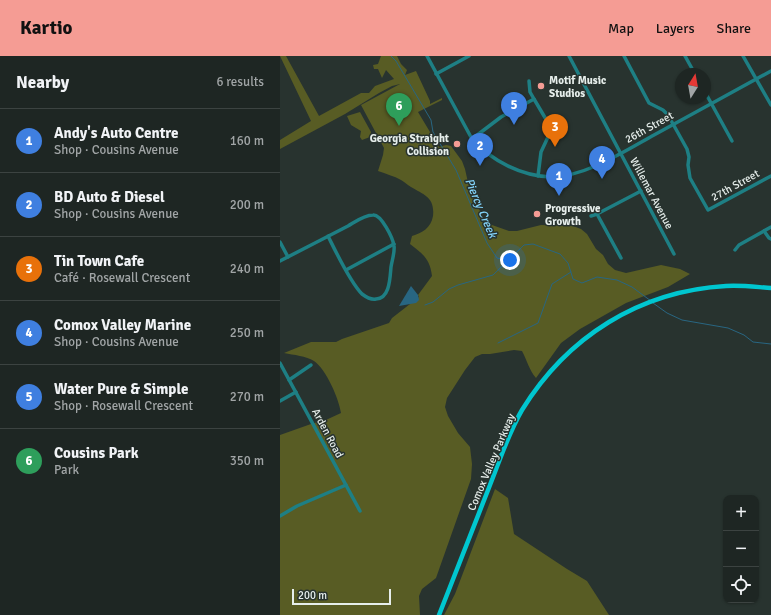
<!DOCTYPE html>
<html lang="en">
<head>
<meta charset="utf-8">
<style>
  body { margin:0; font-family:Signika,sans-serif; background:#2b3230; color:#f1f3f6 }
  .controls { position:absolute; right:12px; bottom:12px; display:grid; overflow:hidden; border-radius:8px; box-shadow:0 1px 3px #0004 }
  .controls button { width:36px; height:36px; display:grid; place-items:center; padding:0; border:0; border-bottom:1px solid #3c4341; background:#1e2623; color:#f1f3f6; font:20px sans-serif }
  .compass { position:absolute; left:395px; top:12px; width:36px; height:36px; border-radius:50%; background:#1e2623; box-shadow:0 1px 3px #0004; rotate:11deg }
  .scale { position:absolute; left:12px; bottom:10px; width:99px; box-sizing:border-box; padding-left:4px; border:2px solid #e6eeeb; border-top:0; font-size:11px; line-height:14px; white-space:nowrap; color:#e6eeeb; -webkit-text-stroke:3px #28332f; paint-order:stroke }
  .you { position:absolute; left:230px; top:204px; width:14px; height:14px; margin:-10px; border:3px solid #fff; border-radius:50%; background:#1a73e8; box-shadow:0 0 0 6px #1a73e833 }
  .badge { display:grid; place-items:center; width:26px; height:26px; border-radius:50%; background:#f59c94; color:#fff; font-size:13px; font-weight:700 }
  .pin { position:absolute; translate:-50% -33px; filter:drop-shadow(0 1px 2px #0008) }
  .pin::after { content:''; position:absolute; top:21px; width:14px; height:12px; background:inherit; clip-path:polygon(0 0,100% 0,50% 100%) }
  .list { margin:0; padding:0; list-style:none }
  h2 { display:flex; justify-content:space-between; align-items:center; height:52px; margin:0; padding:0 16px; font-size:17px }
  h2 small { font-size:13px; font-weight:400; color:#a1a5a6 }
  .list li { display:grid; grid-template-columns:26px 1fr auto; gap:12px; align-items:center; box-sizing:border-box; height:64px; padding:0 16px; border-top:1px solid #3c4341 }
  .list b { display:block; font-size:15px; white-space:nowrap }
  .list p { margin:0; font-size:13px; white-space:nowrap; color:#a1a5a6 }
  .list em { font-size:13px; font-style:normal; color:#a1a5a6 }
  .icon { flex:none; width:22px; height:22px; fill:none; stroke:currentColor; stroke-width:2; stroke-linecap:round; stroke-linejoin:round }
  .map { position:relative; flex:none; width:491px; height:559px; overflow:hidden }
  header { display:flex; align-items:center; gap:24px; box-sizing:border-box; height:56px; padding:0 20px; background:#f59c94; color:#111 }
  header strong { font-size:19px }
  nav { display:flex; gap:22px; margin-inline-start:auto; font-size:14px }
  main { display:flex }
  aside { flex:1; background:#1e2623 }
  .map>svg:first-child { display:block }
  .green { fill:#585c24 }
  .water { fill:#286682 }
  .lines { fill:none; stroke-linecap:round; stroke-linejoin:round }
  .stream { stroke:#286682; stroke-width:1 }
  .minor { stroke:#1e7f84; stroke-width:3.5 }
  .major { stroke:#00c6d0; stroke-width:4.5 }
  .poi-dot { fill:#f59c94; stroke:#28332f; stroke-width:1.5 }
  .labels { text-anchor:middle; stroke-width:3; stroke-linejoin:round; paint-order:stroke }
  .poi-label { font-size:11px; font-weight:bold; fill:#e6eeeb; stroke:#28332f; text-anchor:start }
  .street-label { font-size:11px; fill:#e6eeeb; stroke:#28332f }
  .water-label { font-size:12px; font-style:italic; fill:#82d1f7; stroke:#28332f }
</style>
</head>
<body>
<header>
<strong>Kartio</strong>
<nav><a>Map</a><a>Layers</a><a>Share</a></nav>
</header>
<main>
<aside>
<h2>Nearby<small>6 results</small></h2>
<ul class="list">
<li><span class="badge" style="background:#3f7fe0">1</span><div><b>Andy's Auto Centre</b><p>Shop · Cousins Avenue</p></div><em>160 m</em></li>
<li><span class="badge" style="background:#3f7fe0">2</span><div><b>BD Auto &amp; Diesel</b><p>Shop · Cousins Avenue</p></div><em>200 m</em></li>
<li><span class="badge" style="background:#e8710a">3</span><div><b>Tin Town Cafe</b><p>Café · Rosewall Crescent</p></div><em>240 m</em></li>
<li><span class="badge" style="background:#3f7fe0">4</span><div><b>Comox Valley Marine</b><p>Shop · Cousins Avenue</p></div><em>250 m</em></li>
<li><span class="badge" style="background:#3f7fe0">5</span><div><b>Water Pure &amp; Simple</b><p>Shop · Rosewall Crescent</p></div><em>270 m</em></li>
<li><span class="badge" style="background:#2e9e5b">6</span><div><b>Cousins Park</b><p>Park</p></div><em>350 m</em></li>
</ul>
</aside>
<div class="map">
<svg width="491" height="559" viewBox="0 0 491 559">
  <rect width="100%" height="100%" fill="#28332f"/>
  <g class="green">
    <path d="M 0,0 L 6,0 L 39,60 L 81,37 L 89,37 L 95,30 L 114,23 L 106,14 L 102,22 L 98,13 L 94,13 L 93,9 L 98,8 L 101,0 L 117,0 L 121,8 L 127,14 L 125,19 L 136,15 L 150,45 L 150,48 L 162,42 L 162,44 L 138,56 L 159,91 L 166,89 L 171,90 L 182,105 L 185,113 L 189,131 L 195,146 L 205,164 L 212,169 L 229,175 L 237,175 L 261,169 L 293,170 L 301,173 L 307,178 L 316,193 L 323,199 L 328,208 L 335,214 L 346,217 L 381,209 L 400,213 L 410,218 L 388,231 L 346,247 L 300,273 L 281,287 L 256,322 C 249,314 247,304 242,295 L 234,294 L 210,298 L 202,298 L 195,301 L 185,314 L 167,342 L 165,351 L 168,360 L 178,377 L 190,391 L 192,408 L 191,423 L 156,522 L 142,533 L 139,540 L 140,559 L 0,559 L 0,379 L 31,368 L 48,363 L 61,357 C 59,343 46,313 34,305 C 26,300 14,299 4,297 L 31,286 L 56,286 L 62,283 L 109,267 L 112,262 L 139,241 L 138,239 L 152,220 C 150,203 143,198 130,188 L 132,180 C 142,177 151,172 153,160 C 155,141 144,139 131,131 C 127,129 125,126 121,124 C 114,120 106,118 98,115 L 103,99 L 104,92 L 81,49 L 120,28 L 112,30 L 99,37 L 65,58 L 0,93 L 0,84 L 31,65 Z"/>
    <polygon points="80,56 91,76 90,81 82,84 80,81 81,75 71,69 67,60"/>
    <polygon points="215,433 228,442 234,478 287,513 307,525 329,559 164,559 175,538"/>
  </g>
  <polygon class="water" points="131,230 138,239 139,244 136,247 119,250"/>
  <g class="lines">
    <g class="stream">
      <polyline points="111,0 116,5 151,64 153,76 176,114 207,187 217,202 227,204"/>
      <polyline points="373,247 387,257 402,264 448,272 464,279 473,286 491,288"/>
      <polyline points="145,249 153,246 169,233 178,229 213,219 244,189 253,188 280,198 288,207 293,223 302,227 317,221 337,224 352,231 371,245"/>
      <polyline points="218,287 258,267 272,228 291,216"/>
    </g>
    <g class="minor">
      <path d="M 147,0 L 192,83 C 212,105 241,120 271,121 C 305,121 345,95 374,79 C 413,58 452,36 491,15"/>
      <polyline points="289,0 394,198"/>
      <polyline points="344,0 369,47 383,54 388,59 407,93 409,101 408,109 410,122 428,154 491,120"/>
      <polyline points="405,0 415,18"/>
      <polyline points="463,0 491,49"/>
      <polyline points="156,18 189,0"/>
      <polyline points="249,25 250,36 254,43"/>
      <polyline points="425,36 452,85"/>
      <polyline points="192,83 221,61 254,43 267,65 269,74 268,81 261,96 258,120"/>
      <polyline points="311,160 317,158"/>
      <polyline points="484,175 489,182 491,183"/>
      <polyline points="0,186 8,201"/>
      <polyline points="455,194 459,189 491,171"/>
      <polyline points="341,202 317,158 361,135"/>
      <path d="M 0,205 C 23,193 45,182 68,170 C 75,166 84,159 93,159 C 101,158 113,182 114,190 C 115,196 112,204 111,211 C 110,221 110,243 96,243 C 91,244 86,241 82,238 C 70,226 56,196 48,180"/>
      <polyline points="66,214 114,188"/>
      <polyline points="0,307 80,455"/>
      <polyline points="9,324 31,309"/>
      <polyline points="0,345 16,336"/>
      <polyline points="0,460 17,450 66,429"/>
    </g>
    <path class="major" d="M 159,559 C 176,516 193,473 210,429 C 220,404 228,378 242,354 C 287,281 359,235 446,230 C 461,229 476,231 491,232"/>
  </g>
  <g class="poi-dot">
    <circle cx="261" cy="30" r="4"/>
    <circle cx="177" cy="88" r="4"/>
    <circle cx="257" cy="158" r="4"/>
  </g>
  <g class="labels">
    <g class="poi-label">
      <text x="269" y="28">Motif Music<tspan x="269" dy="13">Studios</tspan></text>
      <text x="169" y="86" text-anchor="end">Georgia Straight<tspan x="169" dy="13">Collision</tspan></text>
      <text x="265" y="156">Progressive<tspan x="265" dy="13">Growth</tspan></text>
    </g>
    <g class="street-label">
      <text transform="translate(369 71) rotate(-29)" y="4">26th Street</text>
      <text transform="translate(455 129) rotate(-29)" y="4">27th Street</text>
      <text transform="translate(372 137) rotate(62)" y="4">Willemar Avenue</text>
      <text transform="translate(48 377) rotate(62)" y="4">Arden Road</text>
      <text transform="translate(211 406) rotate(-67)" y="4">Comox Valley Parkway</text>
    </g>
    <g class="water-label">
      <text transform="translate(201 152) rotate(67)" y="4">Piercy Creek</text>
    </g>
  </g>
</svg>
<div class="controls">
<button>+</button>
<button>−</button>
<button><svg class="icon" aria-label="locate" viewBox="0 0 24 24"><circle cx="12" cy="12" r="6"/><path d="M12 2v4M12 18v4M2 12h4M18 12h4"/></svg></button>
</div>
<svg class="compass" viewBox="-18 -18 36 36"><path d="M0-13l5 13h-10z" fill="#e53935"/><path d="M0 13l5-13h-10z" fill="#a1a5a6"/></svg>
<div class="scale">200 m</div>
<div class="you"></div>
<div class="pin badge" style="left:279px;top:140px;background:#3f7fe0">1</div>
<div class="pin badge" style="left:200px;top:110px;background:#3f7fe0">2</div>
<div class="pin badge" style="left:275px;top:91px;background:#e8710a">3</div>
<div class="pin badge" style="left:322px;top:123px;background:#3f7fe0">4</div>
<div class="pin badge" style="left:234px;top:69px;background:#3f7fe0">5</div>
<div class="pin badge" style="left:119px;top:70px;background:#2e9e5b">6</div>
</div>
</main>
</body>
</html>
